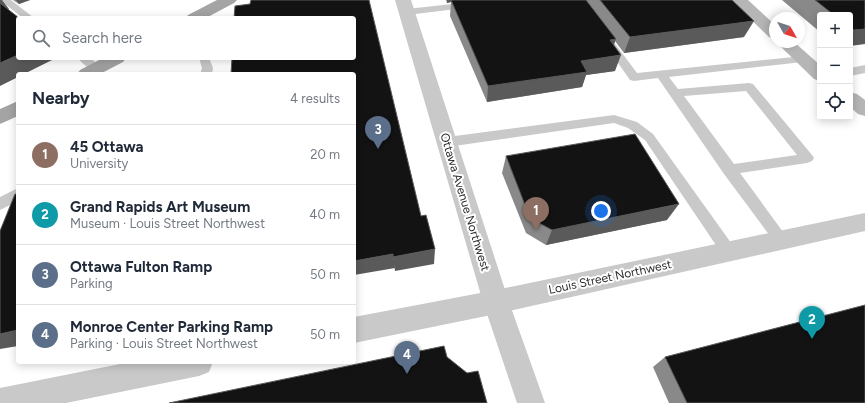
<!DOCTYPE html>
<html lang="en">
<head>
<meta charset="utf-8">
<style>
  body { margin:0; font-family:Figtree,sans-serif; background:#f6f6f7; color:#1f2937 }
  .controls { position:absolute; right:12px; top:12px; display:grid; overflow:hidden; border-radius:4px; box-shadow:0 2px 10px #0003 }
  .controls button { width:36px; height:36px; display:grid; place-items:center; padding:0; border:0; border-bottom:1px solid #e0e1e3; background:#fff; color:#1f2937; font:20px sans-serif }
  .compass { position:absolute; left:769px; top:12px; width:36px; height:36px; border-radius:50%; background:#fff; box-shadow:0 2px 10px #0003; rotate:129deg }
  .you { position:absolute; left:601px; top:211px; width:14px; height:14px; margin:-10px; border:3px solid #fff; border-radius:50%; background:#1a73e8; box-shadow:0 0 0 6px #1a73e833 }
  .badge { display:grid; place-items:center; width:26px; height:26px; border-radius:50%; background:#d83947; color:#fff; font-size:13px; font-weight:700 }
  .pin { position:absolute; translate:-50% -33px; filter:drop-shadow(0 1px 2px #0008) }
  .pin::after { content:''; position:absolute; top:21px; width:14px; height:12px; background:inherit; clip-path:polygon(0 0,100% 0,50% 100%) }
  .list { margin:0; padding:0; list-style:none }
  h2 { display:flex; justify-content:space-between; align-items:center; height:52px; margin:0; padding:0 16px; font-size:17px }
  h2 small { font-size:13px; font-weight:400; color:#747a83 }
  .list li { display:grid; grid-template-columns:26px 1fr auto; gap:12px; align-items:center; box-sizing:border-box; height:60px; padding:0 16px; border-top:1px solid #e0e1e3 }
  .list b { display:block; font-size:15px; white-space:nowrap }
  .list p { margin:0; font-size:13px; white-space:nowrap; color:#747a83 }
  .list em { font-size:13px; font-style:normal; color:#747a83 }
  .icon { flex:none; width:22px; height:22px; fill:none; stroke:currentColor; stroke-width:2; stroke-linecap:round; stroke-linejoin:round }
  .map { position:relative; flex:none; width:865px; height:403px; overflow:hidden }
  .search { position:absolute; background:#fff; box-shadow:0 2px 10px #0003; left:16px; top:16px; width:340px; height:44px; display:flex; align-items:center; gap:10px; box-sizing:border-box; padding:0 14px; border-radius:4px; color:#747a83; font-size:15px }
  .panel { position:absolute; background:#fff; box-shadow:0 2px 10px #0003; left:16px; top:72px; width:340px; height:292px; border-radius:4px }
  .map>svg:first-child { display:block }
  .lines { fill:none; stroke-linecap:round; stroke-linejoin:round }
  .service { fill:#c9c9c9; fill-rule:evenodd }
  .minor { fill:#c9c9c9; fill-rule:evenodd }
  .tertiary { fill:#c9c9c9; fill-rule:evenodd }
  .secondary { fill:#b6b6b6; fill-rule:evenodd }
  .primary { fill:#a4a4a4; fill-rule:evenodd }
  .wall { fill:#898989 }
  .shaded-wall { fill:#5a5a5a }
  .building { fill:#131313; stroke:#5a5a5a }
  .labels { text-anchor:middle; stroke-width:4; stroke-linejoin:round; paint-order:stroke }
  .street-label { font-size:12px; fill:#2c2c2c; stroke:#fff }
</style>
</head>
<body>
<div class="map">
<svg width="865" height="403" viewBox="0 0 865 403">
  <rect width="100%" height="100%" fill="#fff"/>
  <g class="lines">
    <g class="service">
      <polygon points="0,0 11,0 34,18 23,18"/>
      <polygon points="470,2 475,5 473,7 407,15 402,12 407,9"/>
      <path d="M 609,40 L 613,41 L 637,73 L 803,56 L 807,57 L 808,59 L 807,61 L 803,62 L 669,77 L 678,89 L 749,83 L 753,84 L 812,155 L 814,158 L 812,161 L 807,163 L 740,173 L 786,236 L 788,240 L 786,244 L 781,246 L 776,244 L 724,174 L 658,78 L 634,81 L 630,80 L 604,43 ZM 746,91 L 797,155 L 734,164 L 684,96 Z"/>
      <path d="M 78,58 L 90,58 L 103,68 L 101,71 C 93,73 82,64 78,58 Z"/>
      <polygon points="199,58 209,58 213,68 212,74 200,74 202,68"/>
      <polygon points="865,65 865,73 850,76 850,68"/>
      <polygon points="614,115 637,122 653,134 734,247 737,252 734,257 729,259 724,257 645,140 628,128 614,123 447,147 443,145 441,142 443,139 447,137"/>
      <polygon points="18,188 18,201 0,210 0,197"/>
    </g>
    <g class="minor">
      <polygon points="865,213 865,231 496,314 354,343 354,317 496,290"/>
      <polygon points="130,362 213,362 209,372 199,376 66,403 0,403 0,388"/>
    </g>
    <polygon class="tertiary" points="395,0 411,0 509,302 545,403 517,403 483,302"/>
    <g class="secondary">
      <polygon points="731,0 748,0 775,25 775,39 769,37"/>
      <polygon points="776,42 794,42 820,65 820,81 814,79"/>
      <polygon points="850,92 857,94 865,100 865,116 858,114 850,107"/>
    </g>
    <g class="primary">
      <polygon points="217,0 237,0 234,3 206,18 186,18 188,15"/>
      <polygon points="103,58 126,58 123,62 100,74 77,74 80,70"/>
      <polygon points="18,101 18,116 0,124 0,109"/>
    </g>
  </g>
  <g class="wall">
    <polygon points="13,0 30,0 19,4"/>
    <polygon points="446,0 732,0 744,37 624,53 615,41 614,44 615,71 586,75 582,87 487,102 450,16 451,2 447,3"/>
    <polygon points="782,0 865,0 850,46 850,15 820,15 820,32"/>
    <polygon points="506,156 667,220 546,245 526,233 502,173"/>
    <polygon points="665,357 865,403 669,403 653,367"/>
  </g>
  <g class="shaded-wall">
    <polygon points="0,0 2,0 9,9 3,11 0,8"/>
    <polygon points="16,0 30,0 19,4"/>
    <polygon points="447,0 451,0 451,2 447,3"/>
    <polygon points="754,21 744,37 624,53 630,37"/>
    <polygon points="865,29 865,44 850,46 850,35 854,30"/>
    <polygon points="616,39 610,55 610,40"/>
    <polygon points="18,55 18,58 56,58 24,74 18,74 18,77 0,86 0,63"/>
    <polygon points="621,55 615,71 586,75 582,87 487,102 488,86 581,61"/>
    <polygon points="679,204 667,220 546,245 552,230"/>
    <polygon points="435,249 434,264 395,271 393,257"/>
    <polygon points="393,254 395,268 354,275 354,261"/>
    <polygon points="18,330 18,346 0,349 0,334"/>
  </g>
  <g class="building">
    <polygon points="251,0 369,0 421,216 426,215 435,249 393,257 393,254 354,261 354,74 231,74 232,58 354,58 354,18 234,18 235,6 250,4"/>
    <polygon points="451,0 586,0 616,39 610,40 621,55 581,61 587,72 488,86"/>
    <polygon points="600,0 732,0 754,21 630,37"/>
    <polygon points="815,0 865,0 865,29 854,30 850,28 850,15 834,15"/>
    <polygon points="0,3 19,18 18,18 18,55 0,63"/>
    <polygon points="635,134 679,204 552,230 530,218 506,156"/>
    <polygon points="15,194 18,194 18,330 0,334 0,231"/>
    <polygon points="865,305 865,403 687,403 665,357"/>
    <polygon points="444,346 447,357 467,373 478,371 487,403 169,403"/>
  </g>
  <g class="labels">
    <g class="street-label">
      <text transform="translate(465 202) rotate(73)" y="4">Ottawa Avenue Northwest</text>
      <text transform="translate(610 277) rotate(-12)" y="4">Louis Street Northwest</text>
    </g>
  </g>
</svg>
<div class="controls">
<button>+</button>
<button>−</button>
<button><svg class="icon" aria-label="locate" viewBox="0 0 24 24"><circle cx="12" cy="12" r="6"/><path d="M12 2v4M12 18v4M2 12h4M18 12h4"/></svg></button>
</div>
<svg class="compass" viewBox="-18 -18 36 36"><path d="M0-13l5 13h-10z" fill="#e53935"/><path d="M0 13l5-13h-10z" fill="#747a83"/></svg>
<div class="you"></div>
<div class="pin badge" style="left:536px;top:230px;background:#8d6e63">1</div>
<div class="pin badge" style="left:812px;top:339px;background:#0f9aa8">2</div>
<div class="pin badge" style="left:378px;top:149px;background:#5c6f8a">3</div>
<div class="pin badge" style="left:407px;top:374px;background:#5c6f8a">4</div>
<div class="search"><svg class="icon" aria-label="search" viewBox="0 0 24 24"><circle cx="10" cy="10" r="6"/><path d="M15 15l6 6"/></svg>Search here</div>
<section class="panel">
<h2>Nearby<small>4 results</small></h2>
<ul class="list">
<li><span class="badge" style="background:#8d6e63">1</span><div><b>45 Ottawa</b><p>University</p></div><em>20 m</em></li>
<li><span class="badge" style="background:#0f9aa8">2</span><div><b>Grand Rapids Art Museum</b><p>Museum · Louis Street Northwest</p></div><em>40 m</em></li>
<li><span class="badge" style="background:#5c6f8a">3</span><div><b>Ottawa Fulton Ramp</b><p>Parking</p></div><em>50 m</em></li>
<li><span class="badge" style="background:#5c6f8a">4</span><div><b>Monroe Center Parking Ramp</b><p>Parking · Louis Street Northwest</p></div><em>50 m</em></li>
</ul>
</section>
</div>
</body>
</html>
